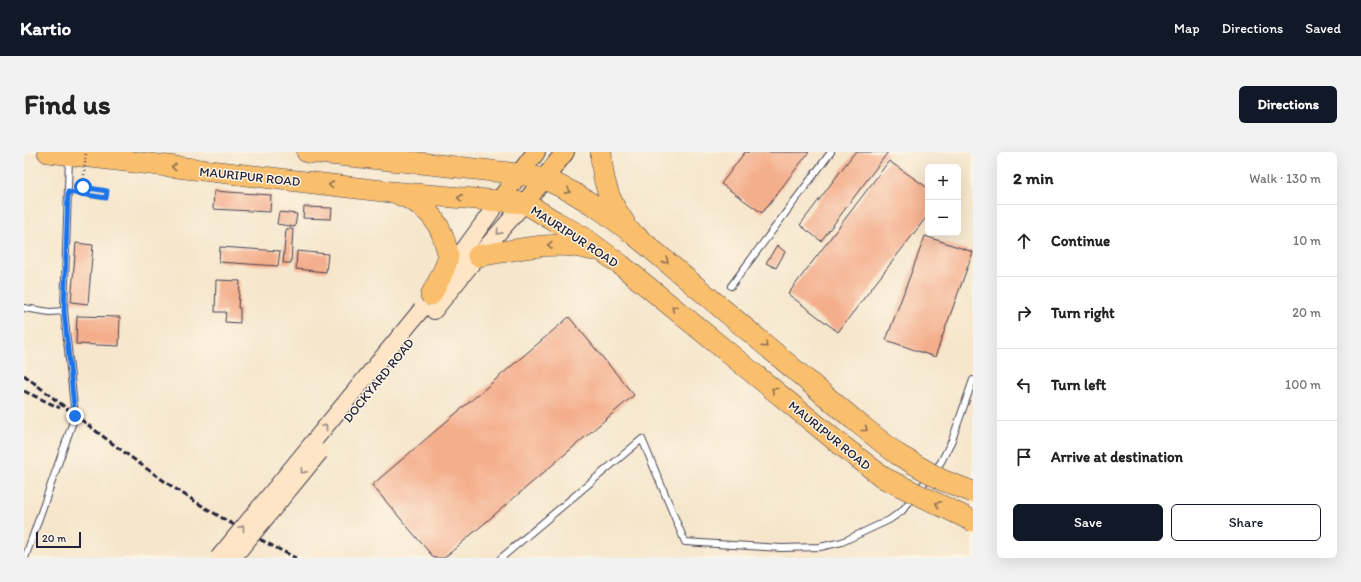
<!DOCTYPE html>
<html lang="en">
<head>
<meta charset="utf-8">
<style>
  body { margin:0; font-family:Itim,sans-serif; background:#f2f2f2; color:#222 }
  .controls { position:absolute; right:12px; top:12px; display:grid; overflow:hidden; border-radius:6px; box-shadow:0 4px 16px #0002 }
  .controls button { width:36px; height:36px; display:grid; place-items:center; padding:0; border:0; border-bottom:1px solid #e0e0e0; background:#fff; color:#222; font:20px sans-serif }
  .scale { position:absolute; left:12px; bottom:10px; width:45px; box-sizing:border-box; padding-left:4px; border:2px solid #22223b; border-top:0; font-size:11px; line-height:14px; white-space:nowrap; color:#22223b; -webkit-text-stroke:3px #fcf5e5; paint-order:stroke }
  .stop { position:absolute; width:12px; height:12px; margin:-9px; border:3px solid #1a73e8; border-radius:50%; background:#fff }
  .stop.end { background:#1a73e8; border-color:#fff; box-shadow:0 1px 4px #0008 }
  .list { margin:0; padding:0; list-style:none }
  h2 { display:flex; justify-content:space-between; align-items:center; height:52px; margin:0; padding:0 16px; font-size:17px }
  h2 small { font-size:13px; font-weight:400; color:#767676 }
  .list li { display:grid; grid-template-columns:26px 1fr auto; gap:12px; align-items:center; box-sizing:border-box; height:72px; padding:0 16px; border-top:1px solid #e0e0e0 }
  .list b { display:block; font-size:15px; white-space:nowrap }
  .list em { font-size:13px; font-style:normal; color:#767676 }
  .actions { display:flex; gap:8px; padding:12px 16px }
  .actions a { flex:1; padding:9px 0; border:1px solid #111827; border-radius:6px; text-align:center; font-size:14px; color:#111827 }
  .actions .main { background:#111827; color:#fff }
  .icon { flex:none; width:22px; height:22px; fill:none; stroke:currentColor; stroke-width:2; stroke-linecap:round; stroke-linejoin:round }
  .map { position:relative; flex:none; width:949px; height:406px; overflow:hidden; border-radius:6px }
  header { display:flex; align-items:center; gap:24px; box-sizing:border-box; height:56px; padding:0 20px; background:#111827; color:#fff }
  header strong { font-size:19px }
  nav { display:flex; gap:22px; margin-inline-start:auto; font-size:14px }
  .intro { display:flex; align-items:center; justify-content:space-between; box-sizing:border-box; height:96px; padding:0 24px }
  h1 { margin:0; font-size:28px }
  .button { padding:10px 18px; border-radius:6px; background:#111827; color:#fff; font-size:14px; font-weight:700 }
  main { display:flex; gap:24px; padding:0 24px }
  aside { flex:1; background:#fff; border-radius:6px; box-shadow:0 4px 16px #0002 }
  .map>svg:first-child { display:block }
  .building { fill:#f4ae8c }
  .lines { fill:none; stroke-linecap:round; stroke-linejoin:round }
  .lane-casing { stroke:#423f51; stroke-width:8 }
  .secondary-casing { stroke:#423f51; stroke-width:18 }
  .primary-casing { stroke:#423f51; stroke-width:20 }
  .highway-casing { stroke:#423f51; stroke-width:22 }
  .path { stroke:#423f51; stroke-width:2.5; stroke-dasharray:1 3; stroke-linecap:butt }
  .lane { stroke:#fff; stroke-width:6 }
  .secondary { stroke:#fde5c5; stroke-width:16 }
  .primary { stroke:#f9bf6d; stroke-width:18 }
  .highway { stroke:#f9bf6d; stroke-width:21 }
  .rail { stroke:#22223b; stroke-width:3; stroke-dasharray:6 3; stroke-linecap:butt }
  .secondary-bridge-casing { stroke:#423f51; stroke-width:18; stroke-linecap:butt }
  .highway-bridge-casing { stroke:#423f51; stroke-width:22; stroke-linecap:butt }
  .path-bridge { stroke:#423f51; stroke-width:2.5; stroke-dasharray:1 3; stroke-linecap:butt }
  .secondary-bridge { stroke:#fde5c5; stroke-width:16 }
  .highway-bridge { stroke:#f9bf6d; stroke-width:21 }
  .oneway { stroke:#8e7054 }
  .oneway2 { stroke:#9a8d87 }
  .route { stroke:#1a73e8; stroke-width:5 }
  .labels { text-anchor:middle; stroke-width:3; stroke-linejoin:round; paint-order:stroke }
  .street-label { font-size:13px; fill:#22223b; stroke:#fcf5e5 }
</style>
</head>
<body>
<header>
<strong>Kartio</strong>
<nav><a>Map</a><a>Directions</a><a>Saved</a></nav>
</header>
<div class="intro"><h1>Find us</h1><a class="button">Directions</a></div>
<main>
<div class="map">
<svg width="949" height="406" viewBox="0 0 949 406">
  <rect width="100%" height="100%" fill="#fcf5e5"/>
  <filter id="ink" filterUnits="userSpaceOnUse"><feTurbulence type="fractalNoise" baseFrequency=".025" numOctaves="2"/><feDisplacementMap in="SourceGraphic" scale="8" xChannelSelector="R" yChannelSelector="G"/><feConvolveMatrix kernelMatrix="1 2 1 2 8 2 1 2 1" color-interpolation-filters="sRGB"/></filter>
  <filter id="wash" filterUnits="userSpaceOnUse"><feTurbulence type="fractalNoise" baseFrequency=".012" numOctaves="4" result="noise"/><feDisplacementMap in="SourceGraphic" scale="16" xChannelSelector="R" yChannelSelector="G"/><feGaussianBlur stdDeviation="0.9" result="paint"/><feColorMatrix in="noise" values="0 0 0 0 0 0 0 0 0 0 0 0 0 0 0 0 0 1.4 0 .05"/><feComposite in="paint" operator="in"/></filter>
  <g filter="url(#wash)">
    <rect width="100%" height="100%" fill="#f6e6cc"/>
    <g id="blocks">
      <g class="building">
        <polygon points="721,0 785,0 738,61 697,32"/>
        <polygon points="831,0 864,0 797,89 776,73"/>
        <polygon points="865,9 904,36 904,63 814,180 764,142"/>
        <polygon points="190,39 247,43 246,60 189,57"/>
        <polygon points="280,55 308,56 307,67 279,66"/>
        <polygon points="255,60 273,62 271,75 253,72"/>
        <polygon points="262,77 269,77 267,111 259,111"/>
        <polygon points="901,84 949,100 911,205 862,188"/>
        <polygon points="52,91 69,93 64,152 47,150"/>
        <polygon points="753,93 761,100 752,116 742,111"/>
        <polygon points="196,95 256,99 254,114 195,110"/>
        <polygon points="273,99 304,102 302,120 272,117"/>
        <polygon points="192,128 216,129 214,156 216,156 216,171 201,170 202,160 191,160"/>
        <polygon points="53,164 96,165 95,194 52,192"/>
        <polygon points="545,165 610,243 420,406 410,406 348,333"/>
      </g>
    </g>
  </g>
  <g filter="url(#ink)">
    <use href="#blocks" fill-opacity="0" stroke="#423f51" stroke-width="1"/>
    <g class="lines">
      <defs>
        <g id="lane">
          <polyline points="707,134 807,0"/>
          <polyline points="0,156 26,160 40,159"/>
          <polyline points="1,406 51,264 40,159 45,6"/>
          <polyline points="477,406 618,287 661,390 757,396 796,395 818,390 865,368 878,359 917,310 928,288 949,228"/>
        </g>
        <g id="secondary">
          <polyline points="422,122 475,49"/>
          <polyline points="410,159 454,104 501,51"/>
        </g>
        <g id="primary">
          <polyline points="475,49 512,0"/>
          <polyline points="501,51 541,0"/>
        </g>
        <g id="highway">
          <polyline points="24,0 367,40 501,51 532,70 559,85 597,113"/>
          <polyline points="283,0 387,10 495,22 521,27 548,40 576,57 612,84"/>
          <path d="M 577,0 C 578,27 584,48 600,70"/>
          <path d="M 376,43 C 398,51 415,67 421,91 C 422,94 424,99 424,103 C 424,112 412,134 407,143"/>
          <path d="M 454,104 C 494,98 529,87 569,98"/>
        </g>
      </defs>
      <use href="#lane" class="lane-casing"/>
      <use href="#secondary" class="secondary-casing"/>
      <use href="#primary" class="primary-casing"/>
      <use href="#highway" class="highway-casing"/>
      <polyline class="path" points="54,42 82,46 83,39 59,35"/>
      <use href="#lane" class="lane"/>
      <use href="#secondary" class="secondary"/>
      <use href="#primary" class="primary"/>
      <use href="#highway" class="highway"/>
      <g class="rail">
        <path d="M 0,223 C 47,260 94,297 143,331 C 184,359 228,384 272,406"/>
        <polyline points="0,239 36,256"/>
      </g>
      <defs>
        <g id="secondary-bridge">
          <polyline points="194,406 397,158"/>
          <polyline points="209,406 296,300"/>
        </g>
        <g id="highway-bridge">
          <polyline points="612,84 829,267 873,302 918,328 949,340"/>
          <polyline points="597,113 812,289 860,326 949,369"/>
        </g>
      </defs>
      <use href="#secondary-bridge" class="secondary-bridge-casing"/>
      <use href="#highway-bridge" class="highway-bridge-casing"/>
      <polyline class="path-bridge" points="59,35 62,0"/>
      <use href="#secondary-bridge" class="secondary-bridge"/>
      <use href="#highway-bridge" class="highway-bridge"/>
    </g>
    <defs><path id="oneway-chevron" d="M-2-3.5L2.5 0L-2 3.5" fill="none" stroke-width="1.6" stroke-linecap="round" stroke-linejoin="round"/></defs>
    <g class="oneway">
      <use href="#oneway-chevron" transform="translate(150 15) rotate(-174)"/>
      <use href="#oneway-chevron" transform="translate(307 33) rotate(-174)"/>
      <use href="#oneway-chevron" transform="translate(544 39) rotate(28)"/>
      <use href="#oneway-chevron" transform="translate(436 46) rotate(-175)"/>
      <use href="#oneway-chevron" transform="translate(526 93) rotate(179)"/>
      <use href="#oneway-chevron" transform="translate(642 109) rotate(40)"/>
      <use href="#oneway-chevron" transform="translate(650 156) rotate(-141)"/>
      <use href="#oneway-chevron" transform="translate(741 193) rotate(40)"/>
      <use href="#oneway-chevron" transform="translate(750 238) rotate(-141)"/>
      <use href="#oneway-chevron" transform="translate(841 277) rotate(38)"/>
      <use href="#oneway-chevron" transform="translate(914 352) rotate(-154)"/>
    </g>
    <g class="oneway2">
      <use href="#oneway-chevron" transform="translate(475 80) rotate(132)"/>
      <use href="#oneway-chevron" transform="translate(301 275) rotate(-51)"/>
      <use href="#oneway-chevron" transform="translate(279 319) rotate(129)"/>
      <use href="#oneway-chevron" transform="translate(218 376) rotate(-51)"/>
    </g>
  </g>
  <g class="lines" filter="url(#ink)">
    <polyline class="route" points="51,264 40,159 44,40 82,46 83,39 59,35"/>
  </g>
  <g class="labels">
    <g class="street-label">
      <text transform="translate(226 24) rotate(6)" y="5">MAURIPUR ROAD</text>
      <text transform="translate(551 84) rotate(33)" y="5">MAURIPUR ROAD</text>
      <text transform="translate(354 228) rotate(-51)" y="5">DOCKYARD ROAD</text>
      <text transform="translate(806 283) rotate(39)" y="5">MAURIPUR ROAD</text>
    </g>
  </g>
</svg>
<div class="controls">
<button>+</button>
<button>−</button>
</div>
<div class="scale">20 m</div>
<div class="stop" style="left:59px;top:35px"></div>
<div class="stop end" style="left:51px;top:264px"></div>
</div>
<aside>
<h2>2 min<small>Walk · 130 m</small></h2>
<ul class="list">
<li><svg class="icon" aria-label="ahead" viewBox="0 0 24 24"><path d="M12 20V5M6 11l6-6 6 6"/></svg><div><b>Continue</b></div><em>10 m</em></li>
<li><svg class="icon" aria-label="right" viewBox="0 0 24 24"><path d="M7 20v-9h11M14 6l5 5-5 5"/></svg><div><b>Turn right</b></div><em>20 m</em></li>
<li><svg class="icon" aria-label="left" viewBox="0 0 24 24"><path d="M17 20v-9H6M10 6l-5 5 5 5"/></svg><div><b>Turn left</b></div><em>100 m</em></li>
<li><svg class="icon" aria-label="arrive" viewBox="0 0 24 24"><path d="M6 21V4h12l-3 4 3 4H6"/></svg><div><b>Arrive at destination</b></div></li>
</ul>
<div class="actions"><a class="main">Save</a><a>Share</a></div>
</aside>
</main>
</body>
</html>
